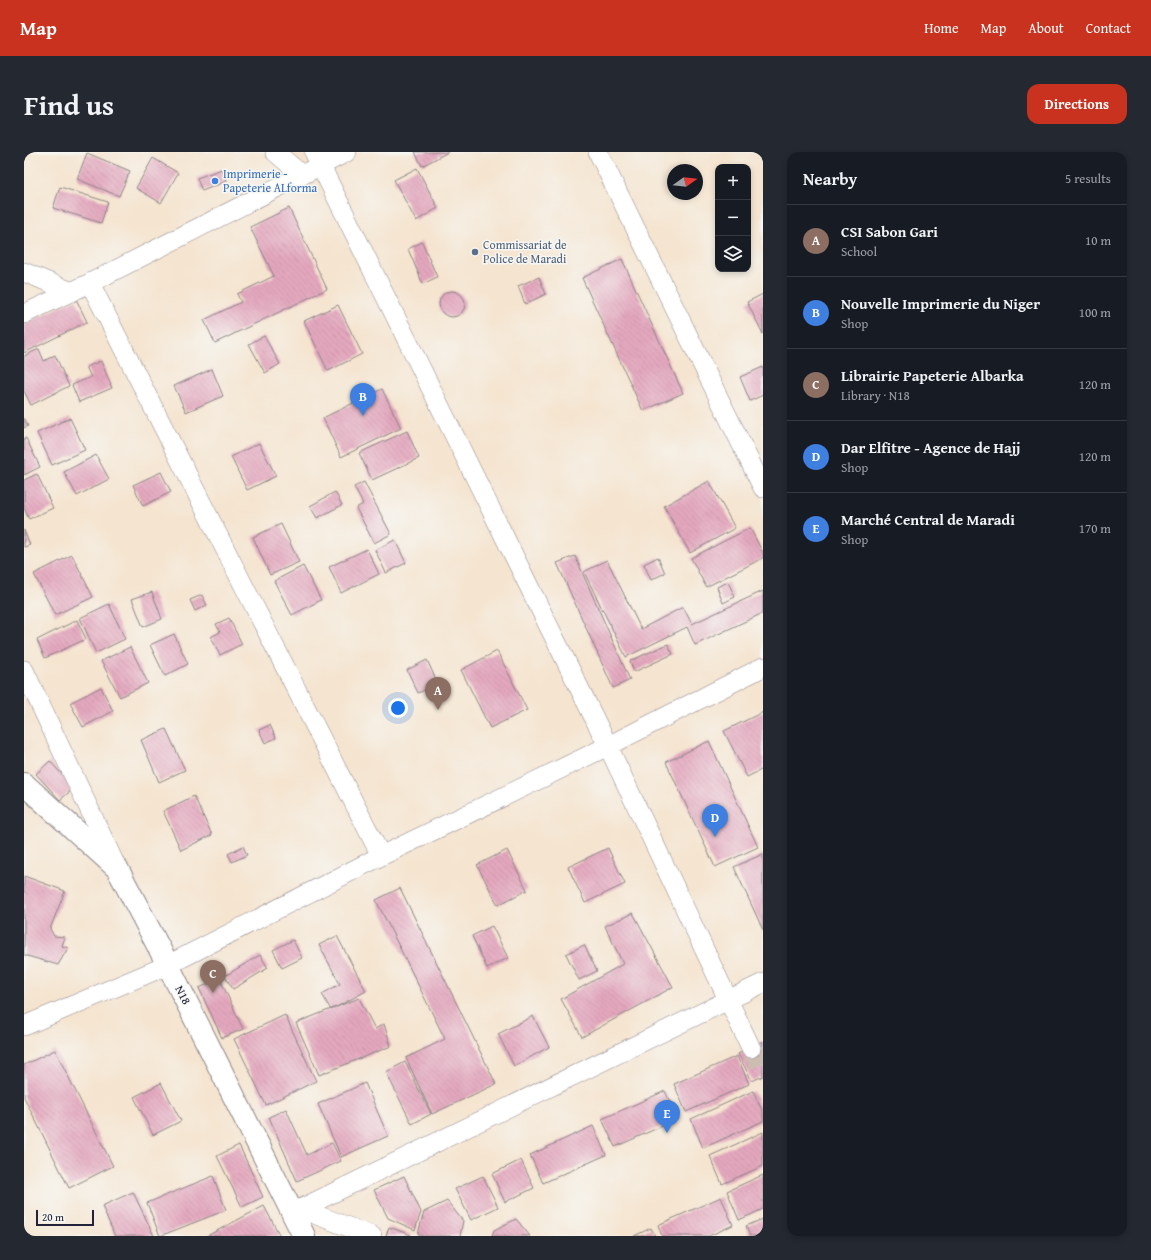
<!DOCTYPE html>
<html lang="en">
<head>
<meta charset="utf-8">
<style>
  body { margin:0; font-family:"Gentium Book Plus",serif; background:#242831; color:#f1f3f6 }
  .controls { position:absolute; right:12px; top:12px; display:grid; overflow:hidden; border-radius:8px; box-shadow:0 2px 6px #0003 }
  .controls button { width:36px; height:36px; display:grid; place-items:center; padding:0; border:0; border-bottom:1px solid #363941; background:#171b24; color:#f1f3f6; font:20px sans-serif }
  .compass { position:absolute; left:643px; top:12px; width:36px; height:36px; border-radius:50%; background:#171b24; box-shadow:0 2px 6px #0003; rotate:75deg }
  .scale { position:absolute; left:12px; bottom:10px; width:58px; box-sizing:border-box; padding-left:4px; border:2px solid #22223b; border-top:0; font-size:11px; line-height:14px; white-space:nowrap; color:#22223b; -webkit-text-stroke:3px #f6f6f2; paint-order:stroke }
  .you { position:absolute; left:374px; top:556px; width:14px; height:14px; margin:-10px; border:3px solid #fff; border-radius:50%; background:#1a73e8; box-shadow:0 0 0 6px #1a73e833 }
  .badge { display:grid; place-items:center; width:26px; height:26px; border-radius:50%; background:#c8321e; color:#fff; font-size:13px; font-weight:700 }
  .pin { position:absolute; translate:-50% -33px; filter:drop-shadow(0 1px 2px #0008) }
  .pin::after { content:''; position:absolute; top:21px; width:14px; height:12px; background:inherit; clip-path:polygon(0 0,100% 0,50% 100%) }
  .list { margin:0; padding:0; list-style:none }
  h2 { display:flex; justify-content:space-between; align-items:center; height:52px; margin:0; padding:0 16px; font-size:17px }
  h2 small { font-size:13px; font-weight:400; color:#9ea1a6 }
  .list li { display:grid; grid-template-columns:26px 1fr auto; gap:12px; align-items:center; box-sizing:border-box; height:72px; padding:0 16px; border-top:1px solid #363941 }
  .list b { display:block; font-size:15px; white-space:nowrap }
  .list p { margin:0; font-size:13px; white-space:nowrap; color:#9ea1a6 }
  .list em { font-size:13px; font-style:normal; color:#9ea1a6 }
  .icon { flex:none; width:22px; height:22px; fill:none; stroke:currentColor; stroke-width:2; stroke-linecap:round; stroke-linejoin:round }
  .map { position:relative; flex:none; width:739px; height:1084px; overflow:hidden; border-radius:12px }
  header { display:flex; align-items:center; gap:24px; box-sizing:border-box; height:56px; padding:0 20px; background:#c8321e; color:#fff }
  header strong { font-size:19px }
  nav { display:flex; gap:22px; margin-inline-start:auto; font-size:14px }
  .intro { display:flex; align-items:center; justify-content:space-between; box-sizing:border-box; height:96px; padding:0 24px }
  h1 { margin:0; font-size:28px }
  .button { padding:10px 18px; border-radius:12px; background:#c8321e; color:#fff; font-size:14px; font-weight:700 }
  main { display:flex; gap:24px; padding:0 24px }
  aside { flex:1; background:#171b24; border-radius:12px; box-shadow:0 2px 6px #0003 }
  .map>svg:first-child { display:block }
  .building { fill:url(#building-back-hatch) }
  .lines { fill:none; stroke-linecap:round; stroke-linejoin:round }
  .minor-tunnel { stroke:#cbbdb1; stroke-width:19; stroke-dasharray:19 10; stroke-linecap:butt }
  .minor-casing { stroke:#8c8385; stroke-width:20 }
  .major-casing { stroke:#8c8385; stroke-width:24 }
  .minor { stroke:#fff; stroke-width:19 }
  .major { stroke:#fff; stroke-width:22 }
  .shop-dot { fill:#3f7fe0; stroke:#f6f6f2; stroke-width:1.5 }
  .service-dot { fill:#5c6f8a; stroke:#f6f6f2; stroke-width:1.5 }
  .labels { text-anchor:middle; stroke-width:3; stroke-linejoin:round; paint-order:stroke }
  .shop-label { font-size:12px; fill:#366cbe; stroke:#f6f6f2; text-anchor:start }
  .service-label { font-size:12px; fill:#4e5e75; stroke:#f6f6f2; text-anchor:start }
  .street-label { font-size:12px; fill:#22223b; stroke:#f6f6f2 }
</style>
</head>
<body>
<header>
<strong>Map</strong>
<nav><a>Home</a><a>Map</a><a>About</a><a>Contact</a></nav>
</header>
<div class="intro"><h1>Find us</h1><a class="button">Directions</a></div>
<main>
<div class="map">
<svg width="739" height="1084" viewBox="0 0 739 1084">
  <defs>
    <pattern id="building-back-hatch" width="6" height="6" patternUnits="userSpaceOnUse"><rect width="6" height="6" fill="#e4a7be"/><path d="M-1 5l2 2M0 0l6 6M5-1l2 2" fill="none" stroke="#c38fa4"/></pattern>
  </defs>
  <rect width="100%" height="100%" fill="#f6f6f2"/>
  <filter id="ink" filterUnits="userSpaceOnUse"><feTurbulence type="fractalNoise" baseFrequency=".025" numOctaves="2"/><feDisplacementMap in="SourceGraphic" scale="8" xChannelSelector="R" yChannelSelector="G"/><feConvolveMatrix kernelMatrix="1 2 1 2 8 2 1 2 1" color-interpolation-filters="sRGB"/></filter>
  <filter id="wash" filterUnits="userSpaceOnUse"><feTurbulence type="fractalNoise" baseFrequency=".012" numOctaves="4" result="noise"/><feDisplacementMap in="SourceGraphic" scale="16" xChannelSelector="R" yChannelSelector="G"/><feGaussianBlur stdDeviation="0.9" result="paint"/><feColorMatrix in="noise" values="0 0 0 0 0 0 0 0 0 0 0 0 0 0 0 0 0 1.4 0 .05"/><feComposite in="paint" operator="in"/></filter>
  <g filter="url(#wash)">
    <rect width="100%" height="100%" fill="#f5e4cf"/>
    <g id="blocks">
      <g class="building">
        <polygon points="391,0 424,0 398,14"/>
        <polygon points="63,1 106,19 95,44 53,27"/>
        <polygon points="129,6 154,21 137,51 112,36"/>
        <polygon points="393,16 414,56 392,69 370,28"/>
        <polygon points="198,17 203,29 178,39 173,26"/>
        <polygon points="36,35 84,50 77,71 29,56"/>
        <polygon points="265,56 303,137 191,191 180,168 217,150 213,142 250,124 226,75"/>
        <polygon points="398,90 413,125 399,132 384,97"/>
        <polygon points="598,107 659,241 619,259 558,126"/>
        <polygon points="515,125 522,142 501,152 494,134"/>
        <circle cx="428" cy="152" r="13"/>
        <polygon points="739,142 739,182 723,150"/>
        <polygon points="52,147 63,170 0,201 0,172"/>
        <polygon points="314,153 338,202 304,219 280,169"/>
        <polygon points="240,184 256,212 241,221 225,192"/>
        <polygon points="15,197 20,209 31,203 45,234 7,253 0,239 0,204"/>
        <polygon points="77,209 88,236 55,250 48,233 67,225 62,215"/>
        <polygon points="739,215 739,243 726,249 716,225"/>
        <polygon points="188,217 199,244 162,260 150,234"/>
        <polygon points="358,237 377,276 317,305 299,266"/>
        <polygon points="0,266 4,274 0,276"/>
        <polygon points="46,266 61,298 28,313 13,281"/>
        <polygon points="383,279 395,306 348,328 335,301"/>
        <polygon points="2,286 16,315 0,323 0,287"/>
        <polygon points="235,291 252,324 223,338 207,305"/>
        <polygon points="72,303 85,327 53,344 40,320"/>
        <polygon points="137,320 147,340 119,354 109,333"/>
        <polygon points="13,322 29,356 5,367 0,356 0,328"/>
        <polygon points="685,329 711,376 666,401 640,354"/>
        <polygon points="340,330 367,382 350,391 332,356 339,352 330,335"/>
        <polygon points="311,340 318,353 293,366 286,354"/>
        <polygon points="257,372 275,410 246,423 229,385"/>
        <polygon points="726,376 739,401 739,406 682,435 667,406"/>
        <polygon points="0,378 6,393 0,395"/>
        <polygon points="371,388 382,411 362,421 351,398"/>
        <polygon points="343,397 355,422 317,441 305,415"/>
        <polygon points="48,403 69,445 31,463 10,422"/>
        <polygon points="551,404 606,528 589,536 533,411"/>
        <polygon points="634,405 641,421 627,428 620,412"/>
        <polygon points="583,408 617,477 659,455 668,472 739,439 739,461 671,493 663,475 602,505 560,420"/>
        <polygon points="279,414 297,448 268,463 250,429"/>
        <polygon points="704,430 711,445 699,451 693,435"/>
        <polygon points="128,440 138,467 119,475 108,447"/>
        <polygon points="178,443 183,453 171,459 166,448"/>
        <polygon points="85,452 101,487 72,501 56,466"/>
        <polygon points="205,466 218,492 196,503 187,485 196,480 192,472"/>
        <polygon points="53,468 62,487 21,506 13,488"/>
        <polygon points="150,482 164,512 141,524 126,493"/>
        <polygon points="644,492 649,502 610,520 606,509"/>
        <polygon points="106,495 124,531 96,545 77,509"/>
        <polygon points="473,499 503,558 466,576 437,518"/>
        <polygon points="403,508 414,532 394,541 383,518"/>
        <polygon points="77,535 89,559 59,575 46,551"/>
        <polygon points="739,560 739,617 723,625 700,579"/>
        <polygon points="246,573 252,586 241,591 235,578"/>
        <polygon points="142,577 161,618 135,630 117,588"/>
        <polygon points="685,589 734,695 691,715 642,610"/>
        <polygon points="26,609 50,636 36,648 12,622"/>
        <polygon points="170,644 188,683 157,698 139,659"/>
        <polygon points="219,694 223,703 208,710 204,702"/>
        <polygon points="584,696 601,732 561,751 544,715"/>
        <polygon points="483,698 503,738 474,753 453,713"/>
        <polygon points="739,702 739,778 710,715"/>
        <polygon points="0,724 41,739 26,777 30,784 41,785 38,794 44,796 34,813 0,803"/>
        <polygon points="376,736 472,932 408,962 382,906 421,887 352,748"/>
        <polygon points="609,761 649,835 558,885 537,847 599,812 581,774"/>
        <polygon points="468,774 484,806 463,816 448,784"/>
        <polygon points="313,784 342,839 307,858 298,842 316,832 295,793"/>
        <polygon points="269,788 278,806 258,816 249,798"/>
        <polygon points="560,793 573,819 555,828 542,802"/>
        <polygon points="236,803 244,816 209,837 201,824"/>
        <polygon points="196,827 219,877 198,886 175,836"/>
        <polygon points="335,846 351,877 360,872 367,894 295,923 272,871"/>
        <polygon points="261,863 292,929 242,953 210,887"/>
        <polygon points="509,864 525,895 490,914 474,882"/>
        <polygon points="739,889 739,924 728,929 714,902"/>
        <polygon points="31,898 89,1014 45,1036 0,945 0,913"/>
        <polygon points="713,904 725,932 662,960 650,932"/>
        <polygon points="381,910 407,962 388,972 362,920"/>
        <polygon points="137,931 157,969 129,983 110,945"/>
        <polygon points="341,931 364,984 317,1005 294,952"/>
        <polygon points="641,939 654,967 591,995 578,967"/>
        <polygon points="729,939 739,960 739,969 679,996 667,967"/>
        <polygon points="262,957 283,1003 308,991 317,1009 273,1029 245,965"/>
        <polygon points="569,974 582,1003 519,1031 506,1003"/>
        <polygon points="739,980 739,1014 698,1032 686,1004"/>
        <polygon points="215,993 239,1045 218,1055 193,1004"/>
        <polygon points="497,1008 510,1036 481,1050 468,1022"/>
        <polygon points="739,1023 739,1057 715,1068 703,1039"/>
        <polygon points="189,1024 202,1058 136,1084 123,1051"/>
        <polygon points="380,1024 397,1060 391,1078 364,1066 350,1038"/>
        <polygon points="459,1024 474,1055 447,1068 431,1037"/>
        <polygon points="109,1040 130,1084 91,1084 78,1054"/>
        <polygon points="697,1045 709,1073 685,1084 638,1084 634,1073"/>
        <polygon points="423,1049 439,1069 436,1084 399,1084 394,1082 400,1060"/>
        <polygon points="240,1054 256,1084 183,1084"/>
        <polygon points="492,1067 506,1084 468,1084 470,1078"/>
        <polygon points="739,1067 739,1084 726,1084 722,1074"/>
        <polygon points="365,1075 387,1083 387,1084 362,1084"/>
        <polygon points="627,1076 631,1084 610,1084"/>
      </g>
    </g>
  </g>
  <g filter="url(#ink)">
    <use href="#blocks" fill-opacity="0" stroke="#8c8385" stroke-width="1"/>
    <g class="lines">
      <polyline class="minor-tunnel" points="727,896 739,920"/>
      <defs>
        <g id="minor">
          <polyline points="251,0 278,23"/>
          <polyline points="290,0 584,594 727,896"/>
          <polyline points="574,0 739,336"/>
          <polyline points="0,120 48,140"/>
          <polyline points="66,131 357,704"/>
          <polyline points="0,162 66,131 323,0"/>
          <polyline points="0,518 92,714"/>
          <polyline points="0,874 144,813 357,704 584,594 739,515"/>
          <polyline points="277,1057 348,1084"/>
          <polyline points="268,1061 739,831"/>
        </g>
        <polyline id="major" points="0,632 93,716 144,813 280,1084"/>
      </defs>
      <use href="#minor" class="minor-casing"/>
      <use href="#major" class="major-casing"/>
      <use href="#minor" class="minor"/>
      <use href="#major" class="major"/>
    </g>
  </g>
  <circle class="shop-dot" cx="191" cy="29" r="4"/>
  <circle class="service-dot" cx="451" cy="100" r="4"/>
  <g class="labels">
    <g class="shop-label">
      <text x="199" y="26">Imprimerie -<tspan x="199" dy="14">Papeterie ALforma</tspan></text>
    </g>
    <g class="service-label">
      <text x="459" y="97">Commissariat de<tspan x="459" dy="14">Police de Maradi</tspan></text>
    </g>
    <g class="street-label">
      <text transform="translate(159 843) rotate(63)" y="4">N18</text>
    </g>
  </g>
</svg>
<div class="controls">
<button>+</button>
<button>−</button>
<button><svg class="icon" aria-label="layers" viewBox="0 0 24 24"><path d="M12 4l9 5-9 5-9-5zM3 14l9 5 9-5"/></svg></button>
</div>
<svg class="compass" viewBox="-18 -18 36 36"><path d="M0-13l5 13h-10z" fill="#e53935"/><path d="M0 13l5-13h-10z" fill="#9ea1a6"/></svg>
<div class="scale">20 m</div>
<div class="you"></div>
<div class="pin badge" style="left:414px;top:558px;background:#8d6e63">A</div>
<div class="pin badge" style="left:339px;top:264px;background:#3f7fe0">B</div>
<div class="pin badge" style="left:189px;top:841px;background:#8d6e63">C</div>
<div class="pin badge" style="left:691px;top:685px;background:#3f7fe0">D</div>
<div class="pin badge" style="left:643px;top:981px;background:#3f7fe0">E</div>
</div>
<aside>
<h2>Nearby<small>5 results</small></h2>
<ul class="list">
<li><span class="badge" style="background:#8d6e63">A</span><div><b>CSI Sabon Gari</b><p>School</p></div><em>10 m</em></li>
<li><span class="badge" style="background:#3f7fe0">B</span><div><b>Nouvelle Imprimerie du Niger</b><p>Shop</p></div><em>100 m</em></li>
<li><span class="badge" style="background:#8d6e63">C</span><div><b>Librairie Papeterie Albarka</b><p>Library · N18</p></div><em>120 m</em></li>
<li><span class="badge" style="background:#3f7fe0">D</span><div><b>Dar Elfitre - Agence de Hajj</b><p>Shop</p></div><em>120 m</em></li>
<li><span class="badge" style="background:#3f7fe0">E</span><div><b>Marché Central de Maradi</b><p>Shop</p></div><em>170 m</em></li>
</ul>
</aside>
</main>
</body>
</html>
